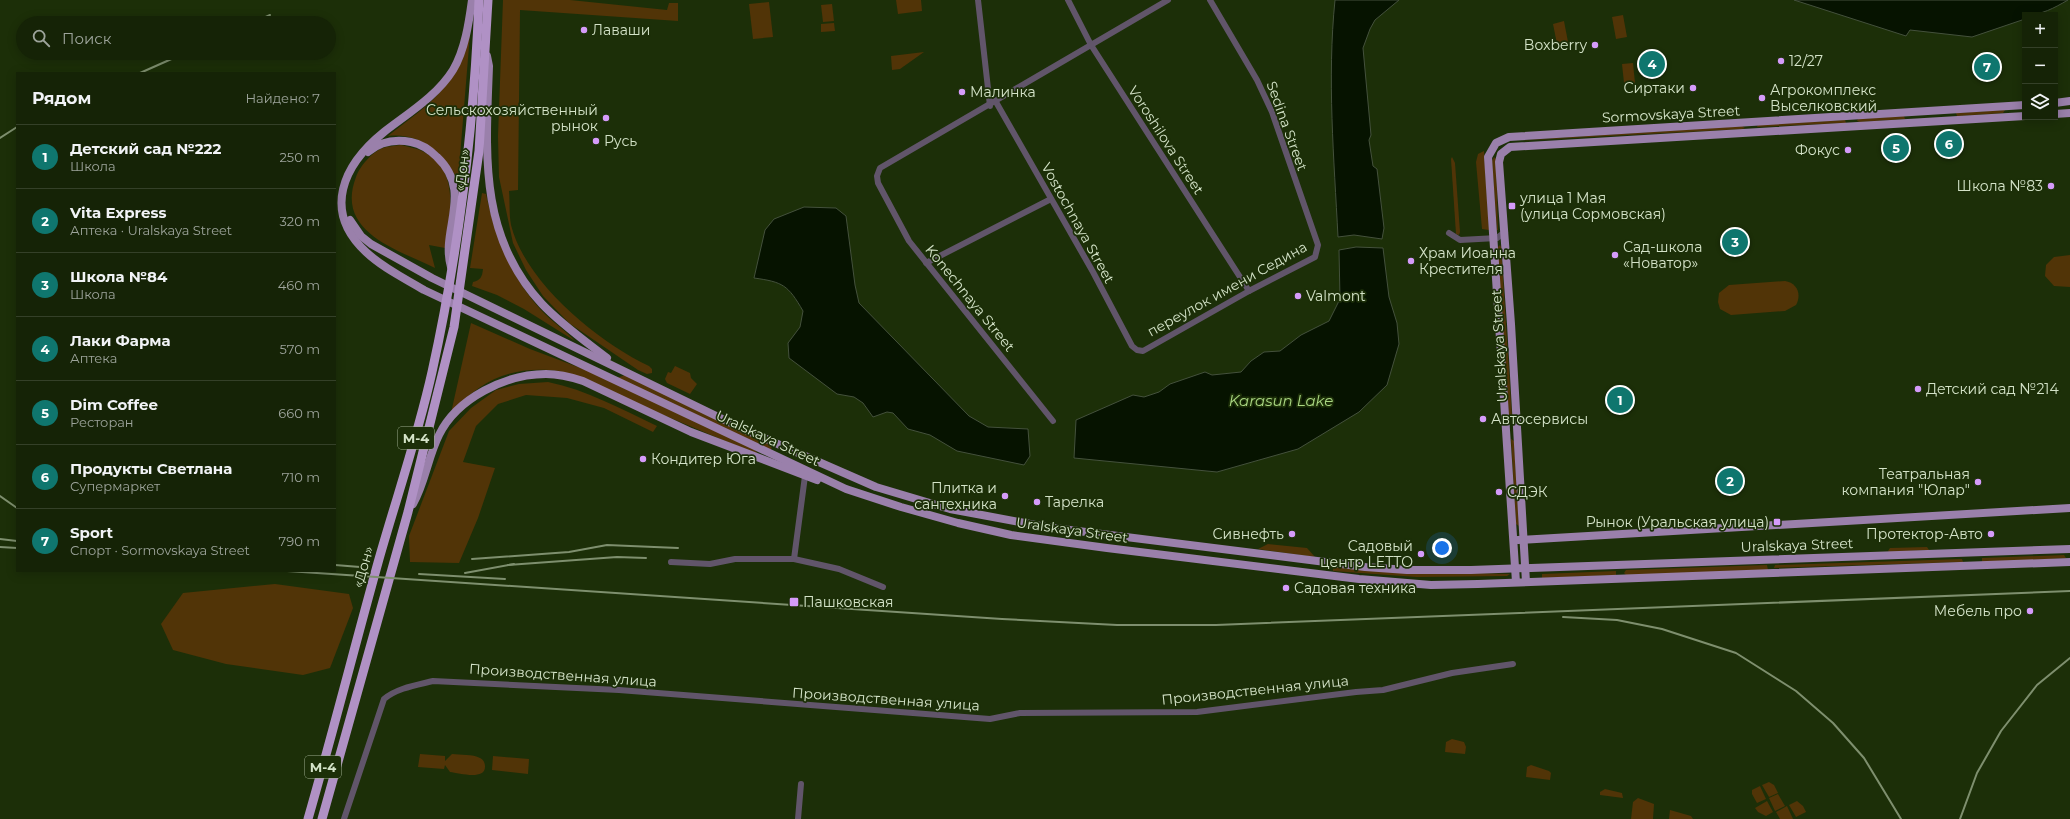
<!DOCTYPE html>
<html lang="ru">
<head>
<meta charset="utf-8">
<style>
  body { margin:0; font-family:Montserrat,sans-serif; background:#1e2b10; color:#f1f3f6 }
  .controls { position:absolute; right:12px; top:12px; display:grid; overflow:hidden; border-radius:0px; box-shadow:0 2px 10px #0003 }
  .controls button { width:36px; height:36px; display:grid; place-items:center; padding:0; border:0; border-bottom:1px solid #344028; background:#152306; color:#f1f3f6; font:20px sans-serif }
  .you { position:absolute; left:1442px; top:548px; width:14px; height:14px; margin:-10px; border:3px solid #fff; border-radius:50%; background:#1a73e8; box-shadow:0 0 0 6px #1a73e833 }
  .badge { display:grid; place-items:center; width:26px; height:26px; border-radius:50%; background:#0f766e; color:#fff; font-size:13px; font-weight:700 }
  .pin { position:absolute; translate:-50% -50%; border:2px solid #fff; box-shadow:0 1px 4px #0006 }
  .list { margin:0; padding:0; list-style:none }
  h2 { display:flex; justify-content:space-between; align-items:center; height:52px; margin:0; padding:0 16px; font-size:17px }
  h2 small { font-size:13px; font-weight:400; color:#9da49b }
  .list li { display:grid; grid-template-columns:26px 1fr auto; gap:12px; align-items:center; box-sizing:border-box; height:64px; padding:0 16px; border-top:1px solid #344028 }
  .list b { display:block; font-size:15px; white-space:nowrap }
  .list p { margin:0; font-size:13px; white-space:nowrap; color:#9da49b }
  .list em { font-size:13px; font-style:normal; color:#9da49b }
  .icon { flex:none; width:22px; height:22px; fill:none; stroke:currentColor; stroke-width:2; stroke-linecap:round; stroke-linejoin:round }
  .map { position:relative; flex:none; width:2070px; height:819px; overflow:hidden }
  .search { position:absolute; background:#152306; box-shadow:0 2px 10px #0003; left:16px; top:16px; width:320px; height:44px; display:flex; align-items:center; gap:10px; box-sizing:border-box; padding:0 14px; border-radius:22px; color:#9da49b; font-size:15px }
  .panel { position:absolute; background:#152306; box-shadow:0 2px 10px #0003; left:16px; top:72px; width:320px; height:500px; border-radius:0px }
  .map>svg:first-child { display:block }
  .green { fill:#513407 }
  .water { fill:#061300; stroke:#44513c }
  .lines { fill:none; stroke-linecap:round; stroke-linejoin:round }
  .minor { stroke:#61556a; stroke-width:6 }
  .major { stroke:#9a80ab; stroke-width:8 }
  .highway { stroke:#b091c5; stroke-width:9 }
  .rail { stroke:#7e8f6e; stroke-width:2 }
  .poi-dot { fill:#d59bfa; stroke:#1c2f08; stroke-width:1.5 }
  .labels { text-anchor:middle; stroke-width:3.5; stroke-linejoin:round; paint-order:stroke }
  .shield { fill:#1c2f08; stroke:#9dad8e; stroke-width:1 }
  .shield-label { font-size:13px; font-weight:bold; fill:#d4e3c8 }
  .poi-label { font-size:14px; fill:#d4e3c8; stroke:#1c2f08; text-anchor:start }
  .street-label { font-size:14px; fill:#d4e3c8; stroke:#1c2f08 }
  .water-label { font-size:15px; font-style:italic; fill:#a9d782; stroke:#1c2f08 }
</style>
</head>
<body>
<div class="map">
<svg width="2070" height="819" viewBox="0 0 2070 819">
  <rect width="100%" height="100%" fill="#1c2f08"/>
  <g class="green">
    <path d="M 503,0 L 570,0 L 667,10 L 669,3 L 678,3 L 678,21 L 520,10 L 518,190 L 509,191 C 510,202 509,214 511,225 C 525,282 598,342 649,366 L 652,369 L 652,373 L 647,374 L 638,370 L 569,323 L 543,296 L 526,270 L 513,243 L 499,177 L 498,136 Z"/>
    <polygon points="896,0 921,0 922,11 898,14"/>
    <polygon points="769,2 773,37 753,39 749,4"/>
    <polygon points="832,4 834,21 823,22 821,5"/>
    <polygon points="1623,15 1627,37 1616,39 1612,17"/>
    <polygon points="1564,21 1568,42 1557,44 1553,24"/>
    <polygon points="834,23 835,31 821,32 821,24"/>
    <path d="M 470,34 L 458,181 C 445,154 420,132 388,136 C 408,120 431,105 446,85 C 458,70 464,52 470,34 Z"/>
    <polygon points="924,52 900,69 892,70 891,56"/>
    <polygon points="1633,63 1635,83 1624,83 1622,64"/>
    <polygon points="2005,110 2003,113 1957,116 1956,113"/>
    <polygon points="1904,116 1905,119 1903,119 1860,122 1857,121 1858,119"/>
    <polygon points="1845,120 1846,123 1844,123 1757,127 1758,125"/>
    <polygon points="1742,126 1745,128 1742,129 1513,141"/>
    <path d="M 401,145 C 408,147 416,148 422,151 C 461,170 450,214 445,248 L 429,245 L 435,268 C 396,249 335,232 356,177 C 360,166 372,152 383,148 C 388,146 395,146 401,145 Z"/>
    <polygon points="1484,151 1489,230 1482,229 1476,162 1478,154"/>
    <polygon points="1452,157 1455,163 1460,232 1459,235 1456,234 1451,159"/>
    <polygon points="1494,157 1496,159 1498,230 1497,230 1492,161"/>
    <path d="M 482,193 L 486,194 C 495,236 511,278 541,310 C 551,321 565,330 575,341 L 524,309 L 497,295 L 472,286 L 473,282 C 481,280 482,277 483,269 L 470,268 Z"/>
    <polygon points="1500,245 1501,247 1512,418 1509,416 1497,248"/>
    <polygon points="2070,255 2070,287 2054,286 2045,276 2046,265 2054,257"/>
    <path d="M 1785,281 C 1797,283 1802,294 1796,305 L 1785,311 L 1731,315 L 1720,309 L 1718,302 L 1719,293 L 1729,285 Z"/>
    <path d="M 471,323 L 530,349 L 599,375 L 751,447 L 761,456 L 559,371 C 514,365 481,379 451,413 Z"/>
    <polygon points="675,366 690,373 691,378 697,384 690,394 667,383 665,379 668,372 671,373"/>
    <polygon points="625,375 772,445 771,450 617,378"/>
    <path d="M 548,382 C 587,390 621,409 657,426 L 653,432 L 604,408 L 567,398 L 526,395 L 498,404 L 476,426 L 463,462 L 495,468 L 478,518 L 459,563 L 410,562 L 409,536 L 449,431 L 471,408 L 496,390 L 519,384 Z"/>
    <polygon points="1511,439 1514,441 1519,526 1516,524"/>
    <polygon points="1268,544 1307,548 1315,557 1258,549"/>
    <polygon points="1927,547 1929,550 1889,552 1888,551 1890,548"/>
    <polygon points="2064,555 2066,558 1982,563 1982,558"/>
    <polygon points="1962,559 1963,562 1774,568 1775,565"/>
    <polygon points="1767,565 1768,570 1626,575 1624,573 1626,570"/>
    <polygon points="1333,567 1386,571 1510,574 1507,576 1417,577 1333,571"/>
    <polygon points="1616,571 1616,575 1542,578 1542,574"/>
    <polygon points="275,584 349,594 353,608 330,668 303,675 226,664 173,650 161,624 183,593"/>
    <polygon points="1452,739 1464,742 1466,747 1465,754 1445,752 1446,742"/>
    <path d="M 420,754 L 445,756 L 445,761 L 452,754 C 460,755 473,754 480,758 C 483,759 485,763 485,766 C 486,781 459,773 450,772 L 445,765 L 444,769 L 418,767 Z"/>
    <polygon points="493,756 529,759 528,774 492,770"/>
    <polygon points="1531,765 1549,771 1551,773 1550,780 1526,777 1527,767"/>
    <polygon points="1769,782 1774,785 1778,793 1769,797 1762,785"/>
    <polygon points="1760,786 1766,799 1757,803 1752,794 1752,790"/>
    <polygon points="1605,789 1622,793 1623,798 1600,795 1600,792"/>
    <polygon points="1778,794 1785,806 1775,811 1769,798"/>
    <polygon points="1638,798 1654,804 1653,819 1631,819 1633,802"/>
    <polygon points="1767,801 1773,812 1766,816 1758,812 1755,808"/>
    <polygon points="1797,801 1803,806 1806,812 1796,817 1789,805"/>
    <polygon points="1787,806 1793,819 1780,819 1776,812"/>
    <polygon points="1670,810 1691,816 1693,819 1669,819"/>
  </g>
  <g class="water">
    <path d="M 1335,0 L 1399,0 L 1375,20 L 1370,29 L 1363,48 L 1371,135 L 1369,140 L 1373,166 L 1377,169 L 1384,228 L 1382,239 L 1354,235 L 1338,237 C 1334,158 1327,79 1335,0 Z"/>
    <path d="M 1794,0 L 2068,0 C 2054,8 2042,15 2025,15 L 2025,19 L 1972,37 L 1910,30 L 1906,36 Z"/>
    <path d="M 804,207 L 836,208 L 846,216 L 855,285 L 859,303 L 969,416 L 988,427 L 1028,429 L 1030,456 L 1024,465 L 957,451 L 930,435 L 908,429 L 893,413 L 887,412 L 873,417 L 863,403 L 854,397 L 837,394 L 789,358 L 788,343 L 800,327 L 803,311 C 788,285 783,282 754,278 L 765,230 L 774,219 Z"/>
    <polygon points="1356,247 1383,248 1389,297 1397,323 1399,344 1387,385 1359,412 1298,449 1217,472 1074,458 1076,420 1133,395 1144,397 1159,392 1170,384 1205,372 1212,375 1241,372 1251,361 1264,352 1280,351 1301,335 1329,321 1340,299 1339,250"/>
  </g>
  <g class="lines">
    <g class="minor">
      <polyline points="978,0 990,106"/>
      <polyline points="1068,0 1091,45 1249,291"/>
      <polyline points="996,102 1093,272 1132,346 1137,350 1143,351 1249,291 1315,257 1318,245 1272,112 1257,80 1210,0"/>
      <polyline points="1449,233 1460,240 1497,238 1505,232"/>
      <polyline points="926,263 1051,199"/>
      <polyline points="1053,421 909,241 878,183 877,176 880,168 1168,0"/>
      <polyline points="794,559 839,569 883,587"/>
      <polyline points="671,562 710,564 735,559 794,559 805,476"/>
      <path d="M 344,819 L 384,699 C 397,688 417,685 433,681 L 619,690 L 990,719 L 1020,713 L 1197,712 L 1356,692 L 1383,690 L 1452,673 L 1513,664"/>
      <polyline points="798,819 801,784"/>
    </g>
    <g class="major">
      <path d="M 472,0 C 469,22 465,50 453,70 C 437,96 407,114 384,132 C 343,165 322,211 366,252 C 383,268 404,278 424,290 L 846,489 L 901,507 L 958,523 L 1011,535 L 1107,548 L 1359,579 L 1431,585 L 1478,584 L 2070,562"/>
      <path d="M 487,56 L 489,66 C 486,152 478,235 542,304 C 561,324 585,341 607,358"/>
      <polyline points="2055,103 2070,101"/>
      <polyline points="2055,114 2070,113"/>
      <path d="M 368,152 C 381,141 395,139 411,142 C 421,144 429,149 437,157 C 474,192 440,230 451,267"/>
      <polyline points="350,220 361,236 371,244 432,278 739,427 876,487 950,509 1046,527 1365,567 1407,570 1471,570 2070,549"/>
      <path d="M 413,504 C 425,483 428,457 439,435 C 457,398 506,374 546,374 C 559,374 571,377 583,381 L 691,432 L 817,480"/>
      <polyline points="1518,540 2070,508"/>
      <polyline points="1516,582 1488,157 1496,143 1509,137 2025,105"/>
      <polyline points="1526,582 1511,324 1499,162 1501,154 1510,147 2025,116"/>
    </g>
    <g class="highway">
      <path d="M 308,819 C 333,732 355,645 379,559 C 397,496 418,435 432,372 C 459,250 474,125 479,0"/>
      <polyline points="322,819 408,512 454,327 479,151 488,0"/>
    </g>
    <g class="rail">
      <polyline points="252,23 270,15"/>
      <polyline points="140,73 185,53"/>
      <polyline points="0,138 17,127"/>
      <polyline points="0,496 17,508"/>
      <polyline points="0,539 17,541"/>
      <polyline points="0,547 17,548"/>
      <polyline points="472,559 569,552 607,545 678,548"/>
      <polyline points="335,565 360,567"/>
      <polyline points="508,565 617,557 646,558"/>
      <polyline points="287,571 1002,619 1117,625 1216,625 2070,591"/>
      <polyline points="465,573 514,564"/>
      <polyline points="419,574 505,579"/>
      <polyline points="1563,617 1617,620 1662,629 1736,653 1796,691 1833,723 1864,758 1901,819"/>
      <polyline points="1960,819 1977,773 2001,731 2037,685 2070,658"/>
    </g>
  </g>
  <g class="poi-dot">
    <circle cx="584" cy="30" r="4"/>
    <circle cx="1595" cy="45" r="4"/>
    <circle cx="1781" cy="61" r="4"/>
    <circle cx="1693" cy="88" r="4"/>
    <circle cx="962" cy="92" r="4"/>
    <circle cx="1762" cy="98" r="4"/>
    <circle cx="606" cy="118" r="4"/>
    <circle cx="596" cy="141" r="4"/>
    <circle cx="1848" cy="150" r="4"/>
    <circle cx="2051" cy="186" r="4"/>
    <rect x="1508" y="202" width="8" height="8" rx="2"/>
    <circle cx="1615" cy="255" r="4"/>
    <circle cx="1411" cy="261" r="4"/>
    <circle cx="1298" cy="296" r="4"/>
    <circle cx="1918" cy="389" r="4"/>
    <circle cx="1483" cy="419" r="4"/>
    <circle cx="643" cy="459" r="4"/>
    <circle cx="1978" cy="482" r="4"/>
    <circle cx="1499" cy="492" r="4"/>
    <circle cx="1005" cy="496" r="4"/>
    <circle cx="1037" cy="502" r="4"/>
    <rect x="1773" y="518" width="8" height="8" rx="2"/>
    <circle cx="1292" cy="534" r="4"/>
    <circle cx="1991" cy="534" r="4"/>
    <circle cx="1421" cy="554" r="4"/>
    <circle cx="1286" cy="588" r="4"/>
    <rect x="789" y="597" width="10" height="10" rx="2"/>
    <circle cx="2030" cy="611" r="4"/>
  </g>
  <g class="labels">
    <g class="shield">
      <rect x="398" y="427" width="36" height="22" rx="3"/>
      <rect x="305" y="756" width="36" height="22" rx="3"/>
    </g>
    <g class="shield-label">
      <text x="416" y="443">М-4</text>
      <text x="323" y="772">М-4</text>
    </g>
    <g class="poi-label">
      <text x="592" y="35">Лаваши</text>
      <text x="1587" y="50" text-anchor="end">Boxberry</text>
      <text x="1789" y="66">12/27</text>
      <text x="1685" y="93" text-anchor="end">Сиртаки</text>
      <text x="1770" y="95">Агрокомплекс<tspan x="1770" dy="16">Выселковский</tspan></text>
      <text x="970" y="97">Малинка</text>
      <text x="598" y="115" text-anchor="end">Сельскохозяйственный<tspan x="598" dy="16">рынок</tspan></text>
      <text x="604" y="146">Русь</text>
      <text x="1840" y="155" text-anchor="end">Фокус</text>
      <text x="2043" y="191" text-anchor="end">Школа №83</text>
      <text x="1520" y="203">улица 1 Мая<tspan x="1520" dy="16">(улица Сормовская)</tspan></text>
      <text x="1623" y="252">Сад-школа<tspan x="1623" dy="16">«Новатор»</tspan></text>
      <text x="1419" y="258">Храм Иоанна<tspan x="1419" dy="16">Крестителя</tspan></text>
      <text x="1306" y="301">Valmont</text>
      <text x="1926" y="394">Детский сад №214</text>
      <text x="1491" y="424">Автосервисы</text>
      <text x="651" y="464">Кондитер Юга</text>
      <text x="1970" y="479" text-anchor="end">Театральная<tspan x="1970" dy="16">компания "Юлар"</tspan></text>
      <text x="997" y="493" text-anchor="end">Плитка и<tspan x="997" dy="16">сантехника</tspan></text>
      <text x="1507" y="497">СДЭК</text>
      <text x="1045" y="507">Тарелка</text>
      <text x="1769" y="527" text-anchor="end">Рынок (Уральская улица)</text>
      <text x="1284" y="539" text-anchor="end">Сивнефть</text>
      <text x="1983" y="539" text-anchor="end">Протектор-Авто</text>
      <text x="1413" y="551" text-anchor="end">Садовый<tspan x="1413" dy="16">центр LETTO</tspan></text>
      <text x="1294" y="593">Садовая техника</text>
      <text x="803" y="607">Пашковская</text>
      <text x="2022" y="616" text-anchor="end">Мебель про</text>
    </g>
    <g class="street-label">
      <text transform="translate(1671 114) rotate(-3)" y="5">Sormovskaya Street</text>
      <text transform="translate(1287 126) rotate(70)" y="5">Sedina Street</text>
      <text transform="translate(1166 140) rotate(57)" y="5">Voroshilova Street</text>
      <text transform="translate(462 170) rotate(-83)" y="5">«Дон»</text>
      <text transform="translate(1078 223) rotate(61)" y="5">Vostochnaya Street</text>
      <text transform="translate(1227 289) rotate(-29)" y="5">переулок имени Седина</text>
      <text transform="translate(970 298) rotate(51)" y="5">Konechnaya Street</text>
      <text transform="translate(1499 346) rotate(-93)" y="5">Uralskaya Street</text>
      <text transform="translate(768 438) rotate(25)" y="5">Uralskaya Street</text>
      <text transform="translate(1072 530) rotate(8)" y="5">Uralskaya Street</text>
      <text transform="translate(1797 545) rotate(-2)" y="5">Uralskaya Street</text>
      <text transform="translate(363 567) rotate(-74)" y="5">«Дон»</text>
      <text transform="translate(563 675) rotate(4)" y="5">Производственная улица</text>
      <text transform="translate(1255 690) rotate(-6)" y="5">Производственная улица</text>
      <text transform="translate(886 699) rotate(4)" y="5">Производственная улица</text>
    </g>
    <g class="water-label">
      <text x="1281" y="406">Karasun Lake</text>
    </g>
  </g>
</svg>
<div class="controls">
<button>+</button>
<button>−</button>
<button><svg class="icon" aria-label="layers" viewBox="0 0 24 24"><path d="M12 4l9 5-9 5-9-5zM3 14l9 5 9-5"/></svg></button>
</div>
<div class="you"></div>
<div class="pin badge" style="left:1620px;top:400px">1</div>
<div class="pin badge" style="left:1730px;top:481px">2</div>
<div class="pin badge" style="left:1735px;top:242px">3</div>
<div class="pin badge" style="left:1652px;top:64px">4</div>
<div class="pin badge" style="left:1896px;top:148px">5</div>
<div class="pin badge" style="left:1949px;top:144px">6</div>
<div class="pin badge" style="left:1987px;top:67px">7</div>
<div class="search"><svg class="icon" aria-label="search" viewBox="0 0 24 24"><circle cx="10" cy="10" r="6"/><path d="M15 15l6 6"/></svg>Поиск</div>
<section class="panel">
<h2>Рядом<small>Найдено: 7</small></h2>
<ul class="list">
<li><span class="badge">1</span><div><b>Детский сад №222</b><p>Школа</p></div><em>250 m</em></li>
<li><span class="badge">2</span><div><b>Vita Express</b><p>Аптека · Uralskaya Street</p></div><em>320 m</em></li>
<li><span class="badge">3</span><div><b>Школа №84</b><p>Школа</p></div><em>460 m</em></li>
<li><span class="badge">4</span><div><b>Лаки Фарма</b><p>Аптека</p></div><em>570 m</em></li>
<li><span class="badge">5</span><div><b>Dim Coffee</b><p>Ресторан</p></div><em>660 m</em></li>
<li><span class="badge">6</span><div><b>Продукты Светлана</b><p>Супермаркет</p></div><em>710 m</em></li>
<li><span class="badge">7</span><div><b>Sport</b><p>Спорт · Sormovskaya Street</p></div><em>790 m</em></li>
</ul>
</section>
</div>
</body>
</html>
